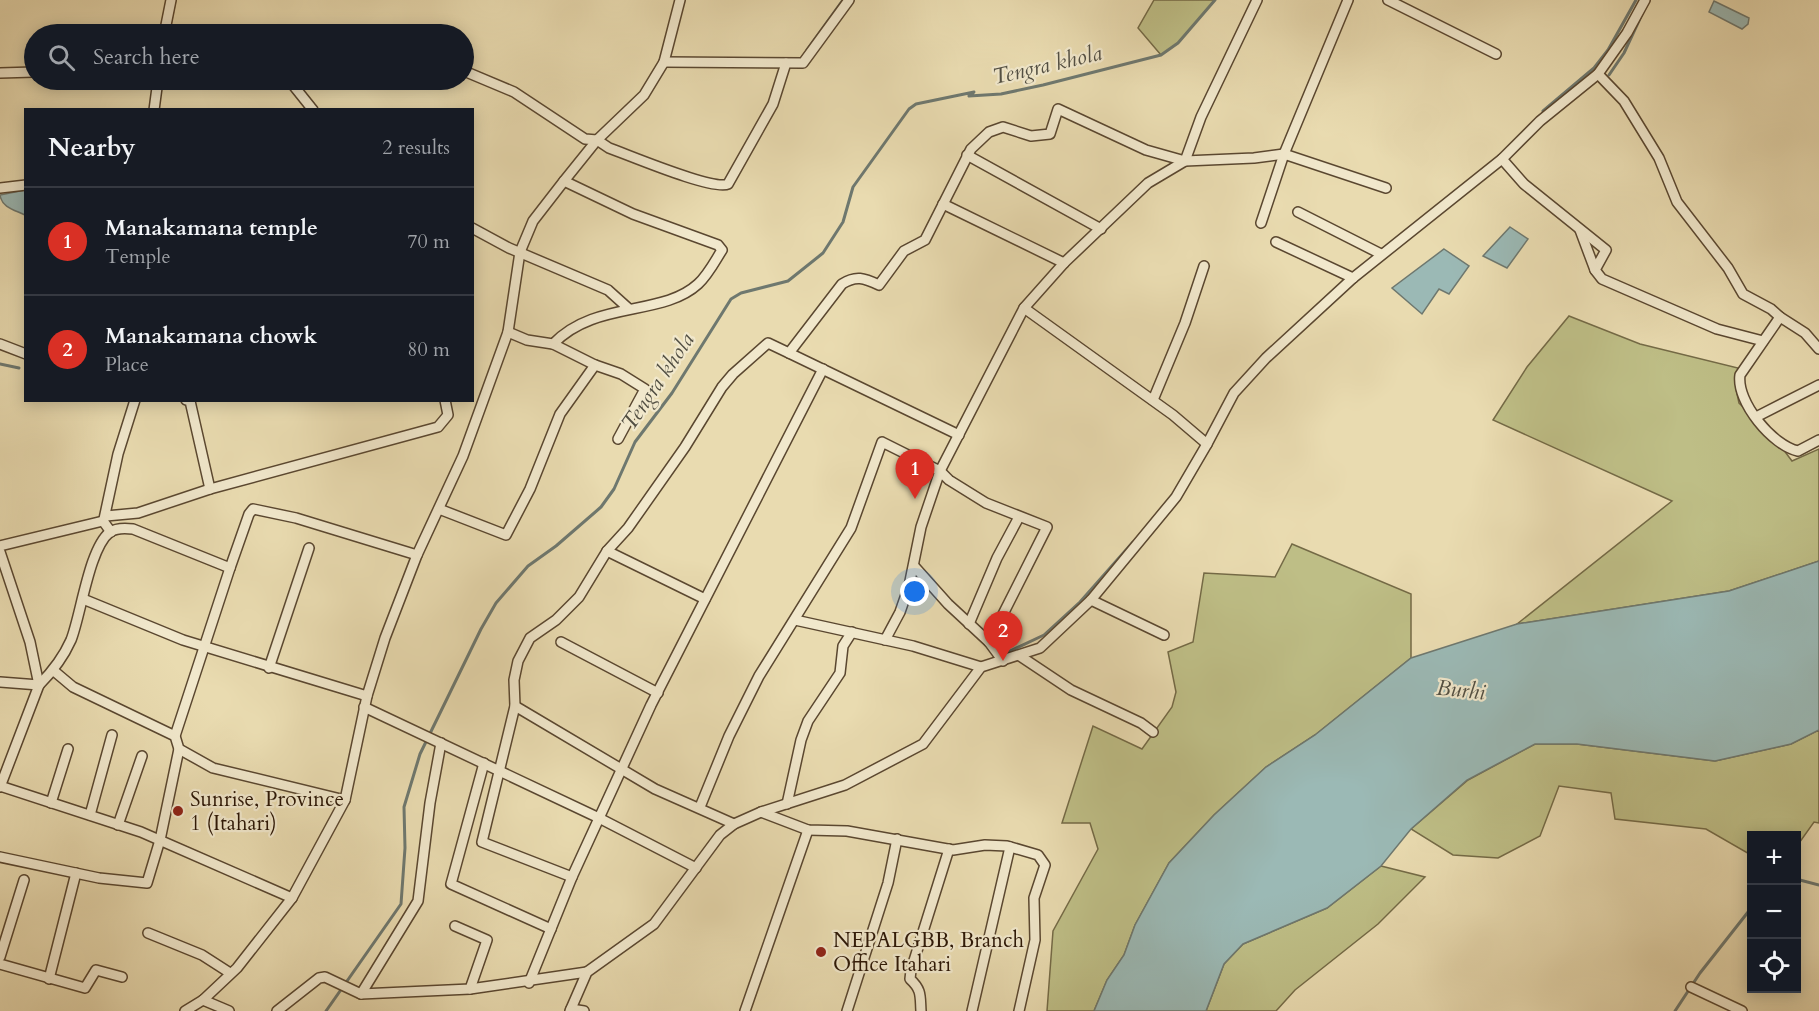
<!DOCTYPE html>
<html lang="en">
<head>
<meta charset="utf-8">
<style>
  body { margin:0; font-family:Cardo,serif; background:#20242c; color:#f1f3f6 }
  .controls { position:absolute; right:18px; bottom:18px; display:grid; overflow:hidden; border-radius:0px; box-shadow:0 3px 15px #0003 }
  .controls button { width:54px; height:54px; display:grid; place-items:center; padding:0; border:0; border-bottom:2px solid #363941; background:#171b24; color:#f1f3f6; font:30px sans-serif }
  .you { position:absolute; left:915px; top:592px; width:21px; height:21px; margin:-15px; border:4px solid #fff; border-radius:50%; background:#1a73e8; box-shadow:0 0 0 9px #1a73e833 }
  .badge { display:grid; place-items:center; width:39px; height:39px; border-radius:50%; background:#d93025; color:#fff; font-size:20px; font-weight:700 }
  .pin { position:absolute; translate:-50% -50px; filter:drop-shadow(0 2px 3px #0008) }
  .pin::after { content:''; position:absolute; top:32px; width:21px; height:18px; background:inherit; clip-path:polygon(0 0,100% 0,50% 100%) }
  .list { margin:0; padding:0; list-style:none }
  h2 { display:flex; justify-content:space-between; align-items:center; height:78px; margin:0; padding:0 24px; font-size:26px }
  h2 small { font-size:20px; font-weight:400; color:#9ea1a6 }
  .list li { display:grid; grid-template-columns:39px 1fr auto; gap:18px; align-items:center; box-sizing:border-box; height:108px; padding:0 24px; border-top:2px solid #363941 }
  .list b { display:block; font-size:22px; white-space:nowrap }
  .list p { margin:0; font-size:20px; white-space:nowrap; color:#9ea1a6 }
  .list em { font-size:20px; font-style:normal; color:#9ea1a6 }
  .icon { flex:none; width:33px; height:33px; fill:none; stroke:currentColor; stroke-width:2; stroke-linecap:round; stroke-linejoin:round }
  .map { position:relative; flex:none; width:1819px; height:1011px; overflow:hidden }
  .search { position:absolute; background:#171b24; box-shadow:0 3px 15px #0003; left:24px; top:24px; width:450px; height:66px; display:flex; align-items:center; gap:15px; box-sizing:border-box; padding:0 21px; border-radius:33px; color:#9ea1a6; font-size:22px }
  .panel { position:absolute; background:#171b24; box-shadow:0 3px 15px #0003; left:24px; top:108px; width:450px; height:294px; border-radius:0px }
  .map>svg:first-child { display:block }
  .green { fill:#bebe86; stroke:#746a46; stroke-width:1.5 }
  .water { fill:#9bb9b5; stroke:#6e786f; stroke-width:1.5 }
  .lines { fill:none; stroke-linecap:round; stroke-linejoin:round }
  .stream { stroke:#6e786f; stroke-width:3 }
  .minor-casing { stroke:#5a4730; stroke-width:12 }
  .minor { stroke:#f1e8cc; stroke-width:9 }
  .poi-dot { fill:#8f2418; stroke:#f1e8cc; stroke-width:2 }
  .labels { text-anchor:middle; stroke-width:4.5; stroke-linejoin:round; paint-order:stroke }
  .poi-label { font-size:21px; fill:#2b1605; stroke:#f1e8cc; text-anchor:start }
  .water-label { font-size:22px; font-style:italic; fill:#524f43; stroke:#f1e8cc }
</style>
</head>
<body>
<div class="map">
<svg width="1819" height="1011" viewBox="0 0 1819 1011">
  <rect width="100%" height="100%" fill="#e9dbb0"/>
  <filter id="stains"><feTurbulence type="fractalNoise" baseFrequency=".00333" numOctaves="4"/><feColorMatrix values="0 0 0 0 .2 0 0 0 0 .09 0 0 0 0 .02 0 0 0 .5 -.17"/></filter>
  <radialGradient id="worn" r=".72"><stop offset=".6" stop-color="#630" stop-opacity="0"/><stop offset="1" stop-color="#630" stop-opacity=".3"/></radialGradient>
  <g class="green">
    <polygon points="1154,0 1215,0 1178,43 1161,55 1138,28"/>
    <polygon points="1569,316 1640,344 1738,368 1736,389 1739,403 1770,432 1792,461 1819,449 1819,561 1729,591 1517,624 1672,501 1493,420 1527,367"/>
    <polygon points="1292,544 1411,594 1411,658 1315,735 1266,767 1214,815 1169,863 1135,925 1124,955 1107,980 1094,1011 1047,1011 1053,931 1098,849 1090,823 1062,823 1093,726 1142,749 1172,707 1176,692 1168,652 1193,642 1204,573 1275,577"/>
    <polygon points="1819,730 1819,823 1814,822 1797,846 1796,836 1752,836 1751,855 1706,829 1615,819 1611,793 1559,786 1540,836 1498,858 1453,855 1411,829 1468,780 1535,744 1577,744 1715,761 1791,744"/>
    <polygon points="1381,866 1425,877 1378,924 1295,990 1276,1011 1206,1011 1224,964 1243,944 1327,908"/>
  </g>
  <g class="water">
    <polygon points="1714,1 1749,18 1748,24 1742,29 1709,12"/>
    <path d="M 25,190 L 25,215 C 15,210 2,208 0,195 Z"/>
    <polygon points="1510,227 1528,239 1507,268 1483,256"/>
    <polygon points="1444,249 1469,266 1449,294 1439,289 1422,314 1392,288"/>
    <polygon points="1819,561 1819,730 1791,744 1715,761 1577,744 1535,744 1467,780 1411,829 1381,866 1327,908 1243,944 1224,964 1206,1011 1094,1011 1107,980 1124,955 1135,925 1169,863 1214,815 1266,767 1315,735 1411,658 1517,624 1729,591"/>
  </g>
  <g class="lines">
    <g class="stream">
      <polyline points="807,50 843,0"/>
      <polyline points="1609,75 1624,53 1643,12"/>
      <polyline points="1543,111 1594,68 1608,50 1636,0"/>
      <polyline points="0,364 19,368"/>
      <polyline points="1008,652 1044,635 1080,602 1133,542"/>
      <polyline points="1796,879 1819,885"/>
      <polyline points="326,1011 401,904 405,848 404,807 420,754 481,629 496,603 528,566 556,546 601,507 614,489 635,442 672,393 731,299 741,293 788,281 823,253 843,222 853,187 909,109 916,104 974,92 969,96 1001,94 1043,85 1161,55 1178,43 1215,0"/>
      <polyline points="1675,1011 1700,973 1752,907"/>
    </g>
    <defs>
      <g id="minor">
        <polyline points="1388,0 1496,54"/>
        <polyline points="165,30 171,0"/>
        <polyline points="165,34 165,30 179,34"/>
        <polyline points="664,62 803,63 849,0"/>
        <path d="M 464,71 L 514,92 L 585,139 L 597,140 L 609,148 C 629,155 713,191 728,184 L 773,104 L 786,63"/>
        <polyline points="0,73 34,72"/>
        <path d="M 1598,74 L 1624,101 L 1659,158 L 1677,202 L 1728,268 L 1743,294 L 1771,309 L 1780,317 L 1740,375 C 1736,402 1773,446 1798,451 L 1819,440"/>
        <polyline points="289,80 313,110"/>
        <polyline points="154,110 158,80"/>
        <polyline points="967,155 1101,229"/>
        <polyline points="1502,159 1524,184 1606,250 1595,270 1602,279 1717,329 1763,341"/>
        <polyline points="0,188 26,185"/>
        <polyline points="943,204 1064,263"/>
        <polyline points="1298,212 1381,254"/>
        <polyline points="1261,223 1284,154 1348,0"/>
        <polyline points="472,228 509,248 608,290 628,308"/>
        <polyline points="1580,230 1595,270"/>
        <polyline points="1276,242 1353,278"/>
        <polyline points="1024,308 1173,415 1207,444"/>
        <polyline points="1780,317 1805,333 1819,349"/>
        <path d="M 508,332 L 527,340 L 553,344 C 595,300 662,317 698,284 C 708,275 715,261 722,250 L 718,245 L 633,214 L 564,181"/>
        <polyline points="0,344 26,354"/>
        <polyline points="553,344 595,365 621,374 645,389 618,439"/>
        <polyline points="789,353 959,435"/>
        <polyline points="186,400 190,401 210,489"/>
        <polyline points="1153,400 1185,323 1204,266"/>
        <polyline points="1756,417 1819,385"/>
        <polyline points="439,509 506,535 530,489 560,414 595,365"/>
        <polyline points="106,516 138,513 210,489 438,427 448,415 445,400"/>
        <polyline points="104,519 118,454 135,400"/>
        <polyline points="0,546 103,521 111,532"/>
        <polyline points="607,551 705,599"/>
        <polyline points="0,552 30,642 39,685 0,787"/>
        <polyline points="914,566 948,604 989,642 1003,661"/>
        <polyline points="230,568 249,514 253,509 296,518 417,555"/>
        <polyline points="83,599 183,640 367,696"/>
        <polyline points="1091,600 1164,635"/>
        <polyline points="795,620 913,646 981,667"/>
        <polyline points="969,624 997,558 1019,517"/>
        <polyline points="885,640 900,612 909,586 921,527 940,471 1024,308 1064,263 1148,183 1185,161 1201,117 1257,0"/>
        <polyline points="561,642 658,693"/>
        <polyline points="1020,656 1071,690 1141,723 1153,732"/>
        <polyline points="269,668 309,548"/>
        <polyline points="54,671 73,687 175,736 179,749 213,768 345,800"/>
        <path d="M 0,682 L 39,685 C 52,672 63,658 71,640 C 81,615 89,548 110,532 C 116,528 125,528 133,529 L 230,568 L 175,736"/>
        <polyline points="515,706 655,789 734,824"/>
        <polyline points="364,707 599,818 696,868"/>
        <polyline points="441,743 430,803 418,901 361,994 470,989 587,972"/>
        <polyline points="484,763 451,884 551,929"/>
        <polyline points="0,786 141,832 292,898"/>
        <polyline points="51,803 68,749"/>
        <polyline points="787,804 801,740 808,721 840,673 843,646 852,632"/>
        <polyline points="700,807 729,736 759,676 851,528 882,442 940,471 949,480 986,503 1047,527 989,642"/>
        <polyline points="761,812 808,830 847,831 953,850 985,845 1007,846 1038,855 1045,865 1034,898 1035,940 1019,1011"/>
        <polyline points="90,815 112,735"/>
        <polyline points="118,825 142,756"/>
        <polyline points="0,857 99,878 147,883 160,840 179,749"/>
        <path d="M 572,877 L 482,842 L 515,706 L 514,680 L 518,661 L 530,638 L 556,620 L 579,597 L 607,551 L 628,528 L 685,447 L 722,387 L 733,374 L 768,343 L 789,353 L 842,284 C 856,275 864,278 879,285 L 904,251 L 925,240 L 971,149 L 989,132 L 1003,127 L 1031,136 L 1050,134 L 1058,109 L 1146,150 L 1185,161 L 1254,158 L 1284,154 L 1386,188"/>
        <polyline points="455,926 487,940 470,989"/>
        <polyline points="148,933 202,955 230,973"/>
        <polyline points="0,957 24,880"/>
        <polyline points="0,964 85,988 96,970 122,977"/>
        <polyline points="49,979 76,873"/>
        <polyline points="529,983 572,877 651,705 823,369"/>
        <polyline points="1691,987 1742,1011"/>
        <polyline points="203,1000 229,1011"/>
        <polyline points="571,1009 584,1011"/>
        <polyline points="185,1011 203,1000 237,968 292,898 345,800 367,696 385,638 417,555 463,456 508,332 520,252 533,221 564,181 597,140 644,95 664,62 680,0"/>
        <polyline points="277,1011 319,978 325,977 361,994"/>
        <polyline points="570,1011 587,972 654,924 720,835 734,824 761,812 845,785 923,744 981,667 1040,648 1091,600 1176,497 1207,444 1234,393 1266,358 1353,278 1502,159 1540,121 1598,74 1627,33 1645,0"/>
        <polyline points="745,1011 808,830"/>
        <polyline points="847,1011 888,883 897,839"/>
        <path d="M 921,1011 C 920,996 922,990 910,979 L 911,970 L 949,849"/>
        <polyline points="972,1011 1010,847"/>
      </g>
    </defs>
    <use href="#minor" class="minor-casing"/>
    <use href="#minor" class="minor"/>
  </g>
  <g class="poi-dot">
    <circle cx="178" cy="811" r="6"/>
    <circle cx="821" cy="952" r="6"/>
  </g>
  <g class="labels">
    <g class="poi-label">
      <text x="190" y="806">Sunrise, Province<tspan x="190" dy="24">1 (Itahari)</tspan></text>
      <text x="833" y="947">NEPALGBB, Branch<tspan x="833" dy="24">Office Itahari</tspan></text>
    </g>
    <g class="water-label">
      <text transform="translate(1047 64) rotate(-13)" y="8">Tengra khola</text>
      <text transform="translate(657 381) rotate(-56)" y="8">Tengra khola</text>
      <text transform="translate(1461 689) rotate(6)" y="8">Burhi</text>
    </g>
  </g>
  <rect width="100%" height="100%" filter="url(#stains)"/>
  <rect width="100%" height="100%" fill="url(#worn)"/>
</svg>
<div class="controls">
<button>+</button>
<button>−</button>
<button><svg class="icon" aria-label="locate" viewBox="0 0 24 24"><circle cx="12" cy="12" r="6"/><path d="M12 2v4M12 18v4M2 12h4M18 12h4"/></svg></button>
</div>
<div class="you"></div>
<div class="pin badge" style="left:915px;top:499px">1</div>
<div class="pin badge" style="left:1003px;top:661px">2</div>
<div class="search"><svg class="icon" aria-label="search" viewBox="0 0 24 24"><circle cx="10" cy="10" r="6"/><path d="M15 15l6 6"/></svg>Search here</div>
<section class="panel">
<h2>Nearby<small>2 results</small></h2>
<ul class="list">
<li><span class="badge">1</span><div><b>Manakamana temple</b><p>Temple</p></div><em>70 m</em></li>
<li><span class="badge">2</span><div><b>Manakamana chowk</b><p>Place</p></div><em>80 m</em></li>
</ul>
</section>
</div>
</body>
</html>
